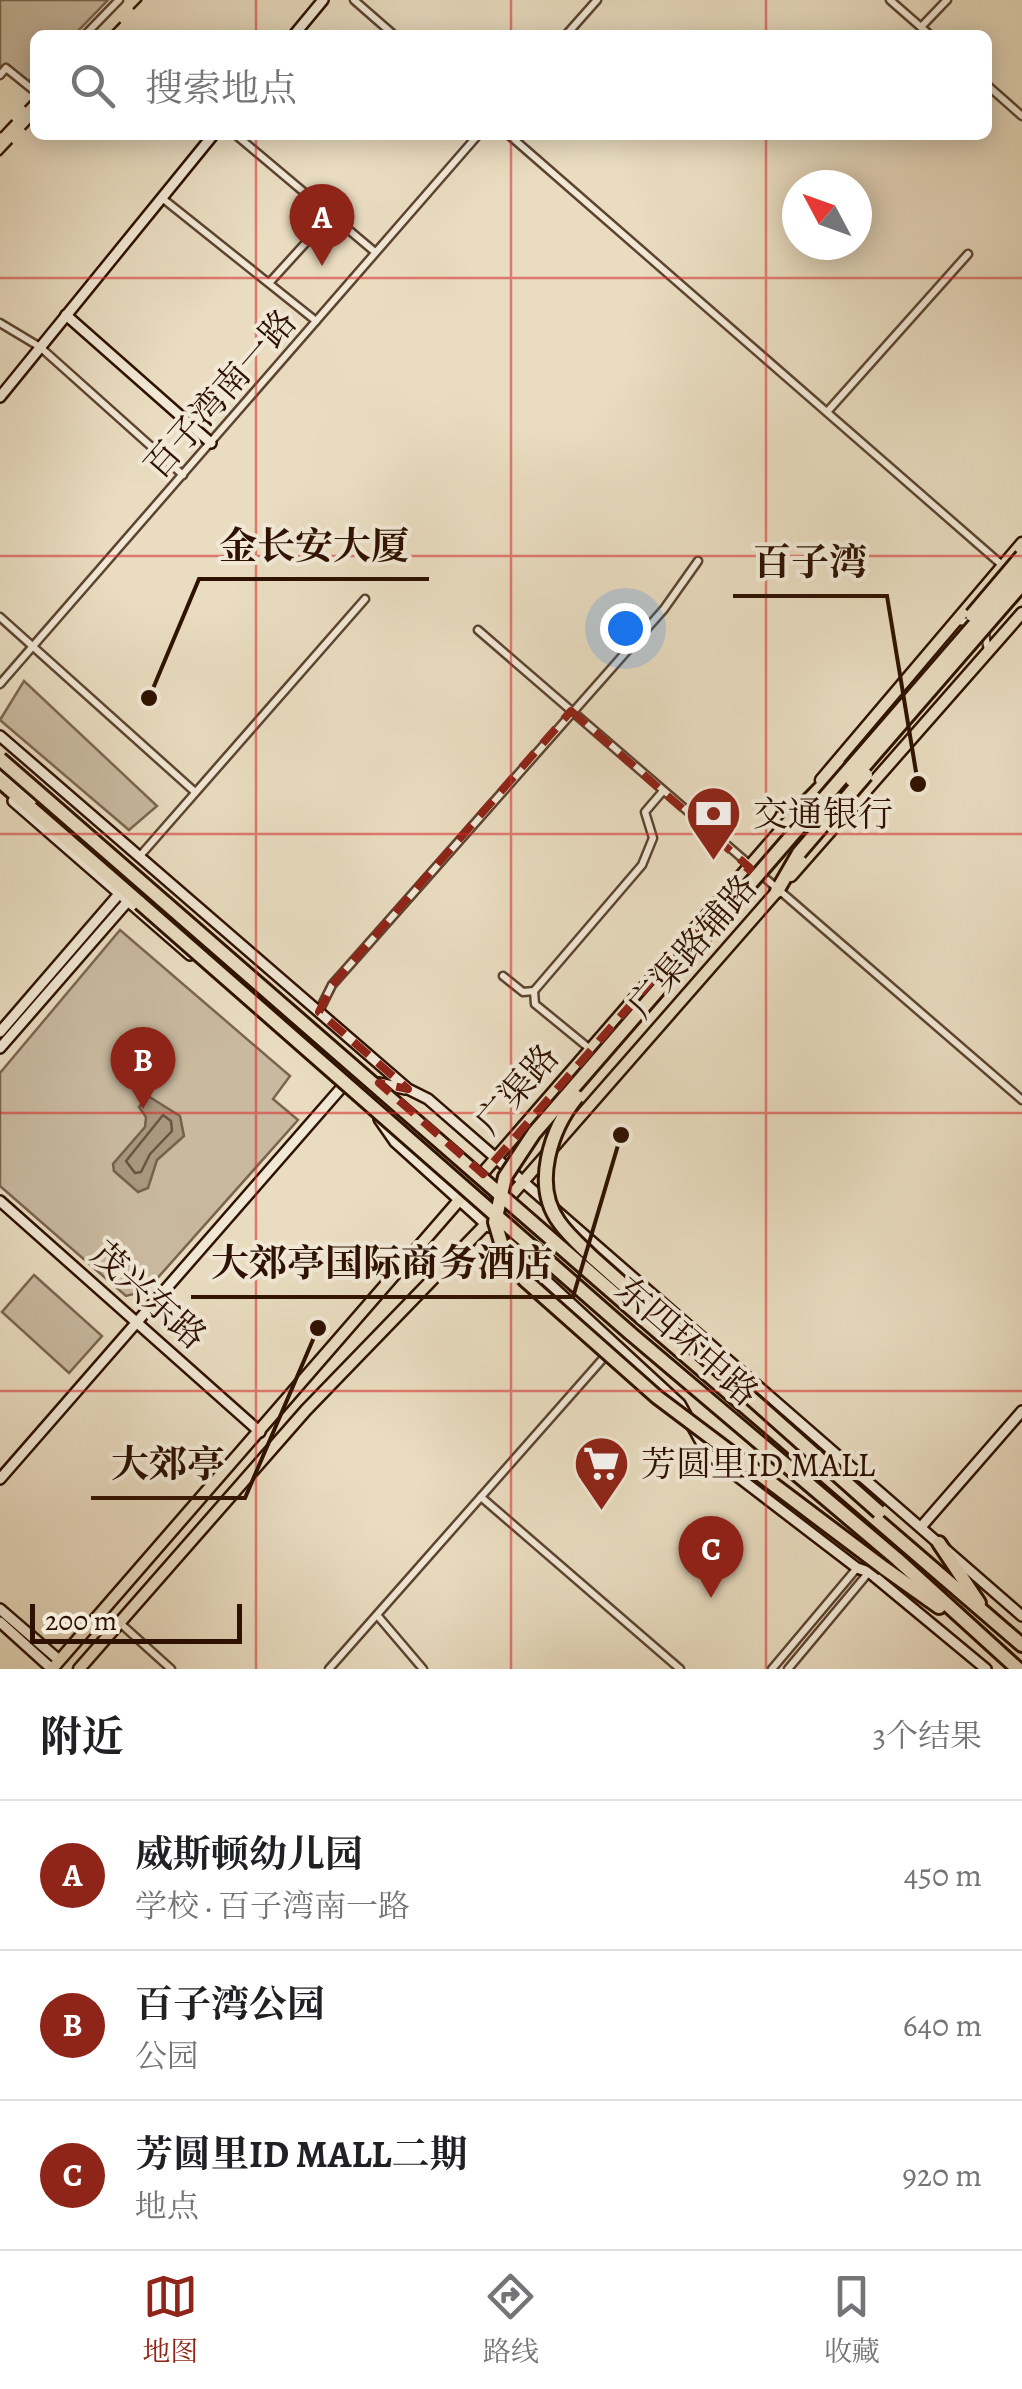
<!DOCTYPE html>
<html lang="zh">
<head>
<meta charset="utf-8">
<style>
  body { margin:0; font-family:Alegreya,"Noto Serif SC",serif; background:#f2f2f2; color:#202124 }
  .compass { position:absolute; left:782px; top:170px; width:90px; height:90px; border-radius:50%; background:#fff; box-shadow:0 5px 25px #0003; rotate:311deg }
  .scale { position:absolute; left:30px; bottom:25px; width:212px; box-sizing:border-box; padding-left:10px; border:5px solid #2e1100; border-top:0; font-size:28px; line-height:35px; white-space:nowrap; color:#2e1100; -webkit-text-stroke:8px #f1e8d6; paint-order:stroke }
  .you { position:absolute; left:625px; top:628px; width:35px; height:35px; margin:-25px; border:8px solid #fff; border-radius:50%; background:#1a73e8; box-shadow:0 0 0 15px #1a73e833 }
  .badge { display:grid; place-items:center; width:65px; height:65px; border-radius:50%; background:#8f2418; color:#fff; font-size:32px; font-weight:700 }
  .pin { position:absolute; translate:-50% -82px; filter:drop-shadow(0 2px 5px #0008) }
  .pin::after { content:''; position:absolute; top:52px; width:35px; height:30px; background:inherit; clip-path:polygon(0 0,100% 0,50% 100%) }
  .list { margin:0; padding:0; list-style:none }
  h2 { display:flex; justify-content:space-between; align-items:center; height:130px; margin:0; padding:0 40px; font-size:42px }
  h2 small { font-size:32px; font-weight:400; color:#757577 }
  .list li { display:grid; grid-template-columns:65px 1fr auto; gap:30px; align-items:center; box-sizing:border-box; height:150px; padding:0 40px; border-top:2px solid #e0e0e0 }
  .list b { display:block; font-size:38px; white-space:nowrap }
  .list p { margin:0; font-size:32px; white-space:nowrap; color:#757577 }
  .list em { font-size:32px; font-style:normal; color:#757577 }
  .icon { flex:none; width:55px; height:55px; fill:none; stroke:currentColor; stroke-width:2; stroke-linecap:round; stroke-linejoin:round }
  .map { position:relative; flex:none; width:1022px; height:1669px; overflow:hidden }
  .search { position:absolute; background:#fff; box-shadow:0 5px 25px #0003; left:30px; right:30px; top:30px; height:110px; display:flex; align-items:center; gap:25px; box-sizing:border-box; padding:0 35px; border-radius:15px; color:#757577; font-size:38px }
  .sheet { height:580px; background:#fff }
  nav { display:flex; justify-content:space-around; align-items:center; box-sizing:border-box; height:140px; border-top:2px solid #e0e0e0; background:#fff; font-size:28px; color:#757577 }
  nav a { display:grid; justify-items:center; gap:5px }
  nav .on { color:#8f2418 }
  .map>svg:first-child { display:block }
  .green { fill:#c9b99f; stroke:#7c6550; stroke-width:2.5 }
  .water { fill:#a9977f; stroke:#78614c; stroke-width:2.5 }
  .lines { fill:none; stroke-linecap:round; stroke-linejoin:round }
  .shore { stroke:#6c5440; stroke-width:2.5 }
  .street-casing { stroke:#5d4430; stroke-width:11 }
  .secondary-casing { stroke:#2e1100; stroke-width:14 }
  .primary-casing { stroke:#2e1100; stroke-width:15 }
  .highway-casing { stroke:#2e1100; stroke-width:18 }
  .street { stroke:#f1e8d6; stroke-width:6 }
  .secondary { stroke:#f1e8d6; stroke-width:9 }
  .primary { stroke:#e9dcc0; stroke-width:10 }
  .highway { stroke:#e9dcc0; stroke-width:12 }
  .rail { stroke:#2e1100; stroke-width:2.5; stroke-dasharray:18 18; stroke-linecap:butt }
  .highway-bridge-casing { stroke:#2e1100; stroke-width:18; stroke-linecap:butt }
  .highway-bridge { stroke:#e9dcc0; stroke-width:12 }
  .marked { fill:none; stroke:#8f2418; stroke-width:8; stroke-dasharray:20 12; stroke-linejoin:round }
  .grid { fill:none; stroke:#d62828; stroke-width:2.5; stroke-opacity:0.55 }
  .labels { text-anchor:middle; stroke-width:8; stroke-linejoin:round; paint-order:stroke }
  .street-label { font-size:35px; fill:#2e1100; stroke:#f1e8d6 }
  .poi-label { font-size:35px; fill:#2e1100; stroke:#f1e8d6; text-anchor:start }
  .leader { fill:none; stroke:#2e1100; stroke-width:4 }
  .callout-dot { fill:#2e1100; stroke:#f1e8d6; stroke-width:4 }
  .callout-label { font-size:38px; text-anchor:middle; font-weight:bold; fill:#2e1100; stroke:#f1e8d6; stroke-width:8; stroke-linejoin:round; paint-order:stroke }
</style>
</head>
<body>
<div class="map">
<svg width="1022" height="1669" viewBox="0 0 1022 1669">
  <rect width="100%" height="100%" fill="#e9dcc0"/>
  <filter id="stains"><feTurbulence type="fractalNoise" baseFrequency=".002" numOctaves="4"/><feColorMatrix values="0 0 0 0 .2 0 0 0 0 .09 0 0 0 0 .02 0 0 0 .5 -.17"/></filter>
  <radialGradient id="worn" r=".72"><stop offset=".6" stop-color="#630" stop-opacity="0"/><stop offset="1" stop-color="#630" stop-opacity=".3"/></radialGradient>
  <g class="green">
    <polygon points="0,0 108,0 74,35 35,35 35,75 29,81 6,64 0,70"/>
    <polygon points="24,681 157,806 129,830 0,720"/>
    <polygon points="120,930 290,1076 273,1099 298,1120 146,1291 126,1296 0,1186 0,1073"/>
    <polygon points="34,1275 102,1336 69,1373 2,1312"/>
  </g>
  <polygon class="water" points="148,1096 180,1116 184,1136 157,1160 148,1188 138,1192 114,1171 113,1164 145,1127 146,1117 139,1107"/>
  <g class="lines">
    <polygon class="shore" points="163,1115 171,1121 172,1131 150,1154 141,1172 135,1173 126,1161"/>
    <defs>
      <g id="street">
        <polyline points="354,0 394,35"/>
        <polyline points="890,0 930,35"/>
        <polyline points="921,27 947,0"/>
        <polyline points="85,35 119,0"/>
        <polyline points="566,35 597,0"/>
        <polyline points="0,75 6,68 32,89 35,86"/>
        <polyline points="987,85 1022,116"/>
        <polyline points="236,135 375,252"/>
        <polyline points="509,135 1002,565"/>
        <polyline points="162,198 316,321"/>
        <polyline points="270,282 331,215"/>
        <polyline points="0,323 40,347 183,475"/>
        <polyline points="827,412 968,254"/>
        <polyline points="0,617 195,792"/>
        <polyline points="956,621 971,622 985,633 988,651"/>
        <polyline points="478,630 1022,1100"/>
        <polyline points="0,684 478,135"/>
        <polyline points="139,857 365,599"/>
        <polyline points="503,976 523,992 534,991"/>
        <polyline points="534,991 642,865 653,838 645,812 663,791"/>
        <polyline points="534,991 535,1004 590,1049"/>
        <polyline points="319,1011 332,985 664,609 698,561"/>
        <polyline points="481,1497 680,1669"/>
        <polyline points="377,1615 423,1669"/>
        <polyline points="120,1623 171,1669"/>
        <polyline points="329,1669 615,1345"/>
        <polyline points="772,1669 857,1568"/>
        <polyline points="788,1669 869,1572"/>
      </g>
      <g id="secondary">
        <polyline points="294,35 323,0"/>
        <polyline points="66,315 211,443"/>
        <polyline points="0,397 213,135"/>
        <polyline points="0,736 408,1089 428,1099 1022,1616"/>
        <polyline points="0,772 32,800"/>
        <polyline points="13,801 190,955"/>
        <polyline points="0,1032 119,894"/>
        <polyline points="0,1048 128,901"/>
        <polyline points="379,1083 405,1089"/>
        <polyline points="378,1104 495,1196"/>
        <polyline points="379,1119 395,1142 489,1227"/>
        <polyline points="0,1201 260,1432"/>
        <polyline points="500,1238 680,1404 707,1453 857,1568 869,1572 986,1669"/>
        <polyline points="0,1479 342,1087"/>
        <polyline points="921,1527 1022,1411"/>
        <polyline points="0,1609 59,1660"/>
        <polyline points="0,1622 52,1669"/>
      </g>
      <g id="primary">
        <polyline points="821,780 1022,543"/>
        <polyline points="791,876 1022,613"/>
        <polyline points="52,1669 799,809"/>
        <polyline points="79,1669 306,1410 486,1224 779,889"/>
      </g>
      <g id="highway">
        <polyline points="0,781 140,903"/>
        <polyline points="794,815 841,767"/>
        <polyline points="777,891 799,853"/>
        <polyline points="642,1318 1022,1645"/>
        <polyline points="630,1333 897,1559 1018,1669"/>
        <polyline points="939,1543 979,1603"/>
        <polyline points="884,1568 939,1607"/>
      </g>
    </defs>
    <use href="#street" class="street-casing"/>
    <use href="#secondary" class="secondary-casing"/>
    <use href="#primary" class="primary-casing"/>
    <use href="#highway" class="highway-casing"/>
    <use href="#street" class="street"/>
    <use href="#secondary" class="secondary"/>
    <use href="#primary" class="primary"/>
    <use href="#highway" class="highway"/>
    <g class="rail">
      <polyline points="108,35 142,0"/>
      <polyline points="0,133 35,96"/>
      <polyline points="0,156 35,119"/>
    </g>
    <defs>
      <g id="highway-bridge">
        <polyline points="972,615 1022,556"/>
        <polyline points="0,759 642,1318"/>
        <polyline points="852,780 1022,584"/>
        <polyline points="799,853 866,775"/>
        <polyline points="140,903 630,1333"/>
        <path d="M 577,1097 C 551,1129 532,1185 559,1222 C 568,1235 581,1246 592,1257 L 879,1512"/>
        <polyline points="884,1568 657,1397 525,1280 505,1256 495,1222 505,1177 534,1133 1022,570"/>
      </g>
    </defs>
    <use href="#highway-bridge" class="highway-bridge-casing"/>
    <use href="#highway-bridge" class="highway-bridge"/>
  </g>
  <path class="marked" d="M 571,711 L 750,868 L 483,1174 L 379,1083 L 408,1089 L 319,1012 L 332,985 Z"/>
  <path class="grid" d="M 256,0 L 256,35M 511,0 L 511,35M 766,0 L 766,35M 256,135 L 256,1669M 511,135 L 511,1669M 766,135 L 766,1669M 0,278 L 1022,278M 0,556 L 1022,556M 0,834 L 1022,834M 0,1113 L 1022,1113M 0,1391 L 1022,1391"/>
  <defs>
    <symbol id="bank-pin" viewBox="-11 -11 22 30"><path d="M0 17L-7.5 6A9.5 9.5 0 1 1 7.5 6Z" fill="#8f2418" stroke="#f1e8d6"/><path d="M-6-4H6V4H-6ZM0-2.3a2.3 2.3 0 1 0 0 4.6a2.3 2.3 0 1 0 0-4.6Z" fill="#fff"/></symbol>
    <symbol id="supermarket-pin" viewBox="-11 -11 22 30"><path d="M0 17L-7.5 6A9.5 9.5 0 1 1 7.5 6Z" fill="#8f2418" stroke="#f1e8d6"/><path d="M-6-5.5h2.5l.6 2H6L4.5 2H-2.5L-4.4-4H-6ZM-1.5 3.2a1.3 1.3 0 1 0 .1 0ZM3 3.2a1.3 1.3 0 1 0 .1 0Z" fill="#fff"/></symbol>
  </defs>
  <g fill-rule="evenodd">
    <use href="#bank-pin" x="682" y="782" width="63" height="86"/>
    <use href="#supermarket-pin" x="570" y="1432" width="63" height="86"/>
  </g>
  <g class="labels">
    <g class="street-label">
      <text transform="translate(220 394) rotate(-49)" y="12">百子湾南一路</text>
      <text transform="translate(692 946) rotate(-49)" y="12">广渠路辅路</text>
      <text transform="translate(517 1089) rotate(-49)" y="12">广渠路</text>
      <text transform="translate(149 1295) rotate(42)" y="12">茂兴东路</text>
      <text transform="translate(687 1341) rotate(41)" y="12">东四环中路</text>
    </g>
    <g class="poi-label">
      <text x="753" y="826">交通银行</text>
      <text x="641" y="1476">芳圆里ID MALL</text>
    </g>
  </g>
  <path class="leader" d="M149 698L199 579H429M918 784L887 596H733M621 1135L573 1297H191M318 1328L245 1498H91"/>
  <g class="callout-dot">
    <circle cx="149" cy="698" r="10"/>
    <circle cx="918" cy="784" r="10"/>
    <circle cx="621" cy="1135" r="10"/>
    <circle cx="318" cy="1328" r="10"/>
  </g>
  <g class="callout-label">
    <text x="314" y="559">金长安大厦</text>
    <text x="810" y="575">百子湾</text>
    <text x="382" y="1276">大郊亭国际商务酒店</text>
    <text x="168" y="1477">大郊亭</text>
  </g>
  <rect width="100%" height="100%" filter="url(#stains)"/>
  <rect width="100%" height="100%" fill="url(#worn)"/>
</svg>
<svg class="compass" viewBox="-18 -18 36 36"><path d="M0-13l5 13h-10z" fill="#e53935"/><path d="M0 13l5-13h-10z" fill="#757577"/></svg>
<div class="scale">200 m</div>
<div class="you"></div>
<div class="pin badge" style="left:322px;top:266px">A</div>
<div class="pin badge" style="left:143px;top:1109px">B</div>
<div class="pin badge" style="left:711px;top:1598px">C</div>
<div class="search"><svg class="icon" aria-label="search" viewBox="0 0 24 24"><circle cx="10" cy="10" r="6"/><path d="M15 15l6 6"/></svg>搜索地点</div>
</div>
<section class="sheet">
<h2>附近<small>3个结果</small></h2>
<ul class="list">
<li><span class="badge">A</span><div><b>威斯顿幼儿园</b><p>学校 · 百子湾南一路</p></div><em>450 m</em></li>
<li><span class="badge">B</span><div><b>百子湾公园</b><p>公园</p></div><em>640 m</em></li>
<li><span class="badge">C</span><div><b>芳圆里ID MALL二期</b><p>地点</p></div><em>920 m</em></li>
</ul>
</section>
<nav>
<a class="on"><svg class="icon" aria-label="map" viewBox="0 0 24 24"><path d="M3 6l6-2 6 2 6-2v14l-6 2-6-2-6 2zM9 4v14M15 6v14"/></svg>地图</a>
<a><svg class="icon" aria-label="directions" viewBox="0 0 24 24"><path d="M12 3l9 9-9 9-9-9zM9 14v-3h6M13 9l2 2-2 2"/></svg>路线</a>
<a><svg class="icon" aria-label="saved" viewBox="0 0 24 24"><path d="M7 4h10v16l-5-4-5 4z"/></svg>收藏</a>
</nav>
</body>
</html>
